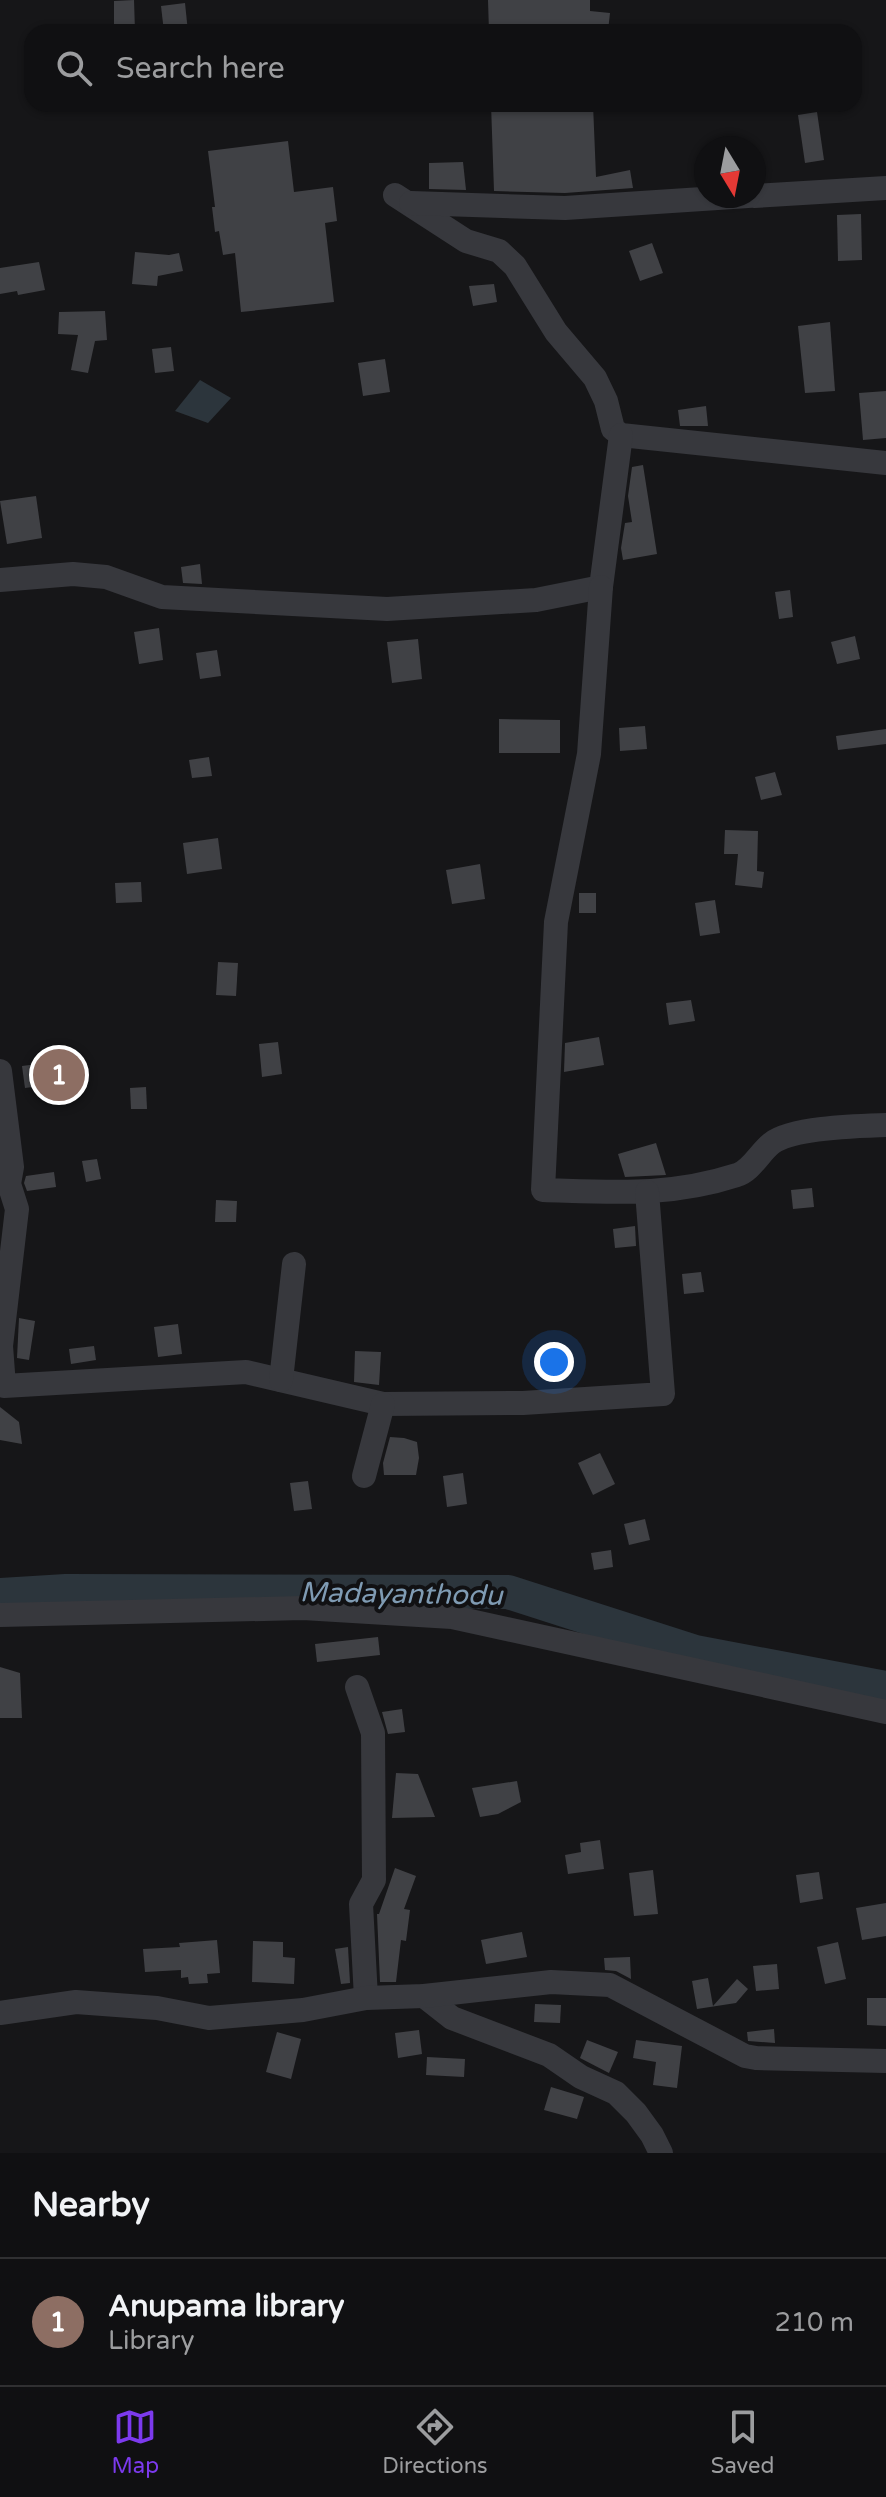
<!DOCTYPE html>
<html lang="en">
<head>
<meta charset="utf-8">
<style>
  body { margin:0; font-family:"Varela Round",sans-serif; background:#1e1e20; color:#f1f3f6 }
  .compass { position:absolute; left:694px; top:136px; width:72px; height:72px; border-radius:50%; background:#101012; box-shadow:0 2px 6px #0004; rotate:170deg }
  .you { position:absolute; left:554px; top:1362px; width:28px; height:28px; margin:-20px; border:6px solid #fff; border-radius:50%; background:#1a73e8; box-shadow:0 0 0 12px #1a73e833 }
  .badge { display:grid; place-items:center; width:52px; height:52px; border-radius:50%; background:#7c3aed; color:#fff; font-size:26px; font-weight:700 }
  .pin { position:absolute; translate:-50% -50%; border:4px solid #fff; box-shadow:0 2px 8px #0006 }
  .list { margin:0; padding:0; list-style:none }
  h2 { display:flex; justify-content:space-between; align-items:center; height:104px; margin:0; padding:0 32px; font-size:34px }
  h2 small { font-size:26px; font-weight:400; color:#9c9d9f }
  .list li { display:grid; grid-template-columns:52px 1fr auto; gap:24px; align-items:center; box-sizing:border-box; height:128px; padding:0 32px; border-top:2px solid #303032 }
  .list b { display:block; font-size:30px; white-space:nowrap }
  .list p { margin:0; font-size:26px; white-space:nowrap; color:#9c9d9f }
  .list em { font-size:26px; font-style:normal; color:#9c9d9f }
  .icon { flex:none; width:44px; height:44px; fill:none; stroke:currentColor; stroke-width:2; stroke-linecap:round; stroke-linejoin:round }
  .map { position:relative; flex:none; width:886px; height:2153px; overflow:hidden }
  .search { position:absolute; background:#101012; box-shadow:0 2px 6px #0004; left:24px; right:24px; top:24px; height:88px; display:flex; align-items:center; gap:20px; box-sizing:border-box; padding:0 28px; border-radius:24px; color:#9c9d9f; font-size:30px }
  .sheet { height:232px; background:#101012 }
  nav { display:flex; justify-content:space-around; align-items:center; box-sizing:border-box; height:112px; border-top:2px solid #303032; background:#101012; font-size:22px; color:#9c9d9f }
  nav a { display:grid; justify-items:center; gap:4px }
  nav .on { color:#7c3aed }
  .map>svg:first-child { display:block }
  .water { fill:#2c353c }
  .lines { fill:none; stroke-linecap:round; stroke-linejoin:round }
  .river { stroke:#2c353c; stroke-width:34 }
  .building { fill:#404145 }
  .minor { stroke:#37383d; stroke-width:24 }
  .labels { text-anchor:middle; stroke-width:8; stroke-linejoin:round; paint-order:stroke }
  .water-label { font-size:28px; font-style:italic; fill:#7f9bb3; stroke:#111113 }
</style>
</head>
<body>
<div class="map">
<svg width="886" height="2153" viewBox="0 0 886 2153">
  <rect width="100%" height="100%" fill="#161618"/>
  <polygon class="water" points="200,380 231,398 208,423 175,411"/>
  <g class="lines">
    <polyline class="river" points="0,1595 66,1591 508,1592 695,1652 886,1688"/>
  </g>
  <g class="building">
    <polygon points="134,0 135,31 114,31 114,1"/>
    <polygon points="488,0 590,0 590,11 610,13 608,31 591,29 591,32 489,32"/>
    <polygon points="185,3 188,32 164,32 161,6"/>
    <polygon points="491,104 593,104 596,177 630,170 633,188 565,193 494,191"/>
    <polygon points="817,112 824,160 805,163 798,115"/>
    <polygon points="288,141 294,192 333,187 337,221 325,223 334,302 241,312 235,253 223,255 219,231 215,232 212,207 215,207 208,151"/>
    <polygon points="463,162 466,190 429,189 429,163"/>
    <polygon points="861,214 862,260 838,261 837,215"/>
    <polygon points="652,243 663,273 640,281 629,251"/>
    <polygon points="135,252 169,255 179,253 183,271 158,276 157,286 132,284"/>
    <polygon points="39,262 45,290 18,295 17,291 0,294 0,268"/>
    <polygon points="494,284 497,302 473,306 469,286"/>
    <polygon points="105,311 107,340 95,341 88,373 71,370 78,335 58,334 59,312"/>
    <polygon points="830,322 835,391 805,393 798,326"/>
    <polygon points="171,347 174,371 155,373 152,349"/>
    <polygon points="385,359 390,392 363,396 358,363"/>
    <polygon points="886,391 886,438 863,440 859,393"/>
    <polygon points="706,406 708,426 680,426 678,410"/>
    <polygon points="643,465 657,554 623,560 621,548 625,523 632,522 628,496 632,467"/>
    <polygon points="36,496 42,538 7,544 0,501"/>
    <polygon points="200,564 202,584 183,583 181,567"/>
    <polygon points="790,590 793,617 779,619 775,592"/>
    <polygon points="159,628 163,660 139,664 134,632"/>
    <polygon points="855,636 860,659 837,664 831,642"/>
    <polygon points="418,639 422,679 392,683 387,642"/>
    <polygon points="217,650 221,676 200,679 196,653"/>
    <polygon points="499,719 560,720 560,753 499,753"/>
    <polygon points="645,726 647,749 620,751 619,728"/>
    <polygon points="886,729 886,744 838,750 836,736"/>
    <polygon points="209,757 212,776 192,778 189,760"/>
    <polygon points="775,772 782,795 761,800 755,777"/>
    <polygon points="725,830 758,831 757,871 764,872 762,888 735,885 738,854 724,854"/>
    <polygon points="218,838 222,869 187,874 183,843"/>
    <polygon points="480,864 485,899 452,904 446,870"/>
    <polygon points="141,882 142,902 116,903 115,883"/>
    <rect x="579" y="893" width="17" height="20"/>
    <polygon points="715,900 720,933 700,936 695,903"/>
    <polygon points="218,962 238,963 236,996 216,995"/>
    <polygon points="691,1000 695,1021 669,1025 666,1003"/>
    <polygon points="599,1037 604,1065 564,1072 565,1043"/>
    <polygon points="278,1042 282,1074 262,1077 259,1044"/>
    <polygon points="45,1063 48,1085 25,1088 22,1066"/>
    <polygon points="146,1087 147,1109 131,1109 130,1088"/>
    <polygon points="656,1143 666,1175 625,1177 618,1154"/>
    <polygon points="97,1159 101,1179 86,1182 82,1161"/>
    <polygon points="54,1172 56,1187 27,1191 24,1183 26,1176"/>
    <polygon points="812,1188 814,1207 793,1209 791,1190"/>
    <polygon points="216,1200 237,1201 236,1222 215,1222"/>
    <polygon points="635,1226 636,1246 615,1248 613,1229"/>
    <polygon points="701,1272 704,1292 684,1294 682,1274"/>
    <polygon points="19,1318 35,1321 29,1360 17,1358"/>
    <polygon points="178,1324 182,1354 158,1357 154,1327"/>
    <polygon points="94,1346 96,1360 71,1364 69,1349"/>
    <polygon points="355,1351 381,1352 379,1385 354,1382"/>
    <polygon points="0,1407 19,1422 22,1444 0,1440"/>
    <polygon points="390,1437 404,1438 417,1442 419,1458 416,1475 384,1475 383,1463"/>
    <polygon points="600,1453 615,1484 593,1495 578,1463"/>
    <polygon points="463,1473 467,1504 447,1507 443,1476"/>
    <polygon points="308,1481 312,1509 294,1511 290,1483"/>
    <polygon points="645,1519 650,1540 629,1545 624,1524"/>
    <polygon points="611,1550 613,1567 594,1570 591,1553"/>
    <polygon points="378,1637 380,1655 317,1662 315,1644"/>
    <polygon points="0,1667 20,1673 22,1718 0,1718"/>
    <polygon points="402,1709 405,1732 388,1734 382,1712"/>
    <polygon points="396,1773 418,1774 435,1817 392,1818"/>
    <polygon points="517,1781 521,1802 498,1814 480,1817 472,1788"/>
    <polygon points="600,1840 604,1869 568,1874 565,1855 581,1852 580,1843"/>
    <polygon points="395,1868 416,1876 404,1909 410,1910 406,1941 401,1940 396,1982 380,1982 377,1914 379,1914"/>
    <polygon points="653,1870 658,1914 634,1916 629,1873"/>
    <polygon points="819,1872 823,1899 800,1903 796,1875"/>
    <polygon points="886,1903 886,1936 862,1940 856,1908"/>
    <polygon points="522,1932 527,1957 486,1964 481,1940"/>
    <polygon points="217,1940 220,1973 207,1974 208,1983 189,1984 188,1977 181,1978 181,1970 145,1972 143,1949 180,1947 179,1943"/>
    <polygon points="253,1941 283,1942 283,1957 295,1958 294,1984 252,1982"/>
    <polygon points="838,1942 846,1979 825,1984 817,1947"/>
    <polygon points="348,1947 350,1983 341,1984 335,1949"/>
    <polygon points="630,1957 631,1979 616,1971 605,1970 604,1958"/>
    <polygon points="777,1964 779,1989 756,1991 753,1966"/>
    <polygon points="708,1978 713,2006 737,1979 748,1989 736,2003 697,2009 692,1981"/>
    <polygon points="867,1998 886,1998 886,2026 867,2025"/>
    <polygon points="535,2004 561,2005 560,2023 534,2022"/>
    <polygon points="774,2029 775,2043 748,2041 747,2032"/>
    <polygon points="419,2030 422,2054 398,2058 395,2033"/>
    <polygon points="277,2032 301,2039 291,2079 266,2072"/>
    <polygon points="587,2040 618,2052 609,2073 580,2058"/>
    <polygon points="636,2040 682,2046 677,2088 653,2085 656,2062 633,2058"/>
    <polygon points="427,2057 465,2059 464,2077 426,2075"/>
    <polygon points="551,2087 584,2097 577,2119 544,2110"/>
  </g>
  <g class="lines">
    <g class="minor">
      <polyline points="395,195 466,241 499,251 515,266 556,332 595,378 606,401 613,429 621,435 886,463"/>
      <polyline points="754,196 886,188"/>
      <polyline points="411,203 565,208 748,196"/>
      <polyline points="0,580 73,574 106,577 162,597 387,609 536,600 601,587 621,435"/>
      <path d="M 601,587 L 589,754 L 556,922 L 543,1190 C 612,1192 669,1197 737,1175 C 751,1171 760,1152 772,1143 C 793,1127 859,1126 886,1125"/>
      <polyline points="0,1071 12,1167 9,1184 17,1209 1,1346 4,1386 246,1372 383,1404 523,1403 663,1394 647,1192"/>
      <polyline points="281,1380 294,1264"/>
      <polyline points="364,1476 383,1404"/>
      <polyline points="0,1615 303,1608 452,1617 886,1712"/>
      <polyline points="357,1687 373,1733 374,1880 361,1904 366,1998"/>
      <polyline points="424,1996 452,2018 549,2055 581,2077 616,2093 636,2113 652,2135 661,2153"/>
      <polyline points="0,2013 76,2002 157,2008 209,2018 303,2010 366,1998 424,1996 551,1982 610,1985 745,2056 756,2058 886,2061"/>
    </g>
  </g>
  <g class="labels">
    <g class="water-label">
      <text transform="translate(401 1593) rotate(1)" y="10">Madayanthodu</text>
    </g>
  </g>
</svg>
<svg class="compass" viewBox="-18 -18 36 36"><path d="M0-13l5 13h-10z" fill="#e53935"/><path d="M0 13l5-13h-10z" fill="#9c9d9f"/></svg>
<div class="you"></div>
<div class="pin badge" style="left:59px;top:1075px;background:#8d6e63">1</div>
<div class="search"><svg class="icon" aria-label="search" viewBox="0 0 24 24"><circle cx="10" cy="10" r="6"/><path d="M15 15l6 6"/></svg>Search here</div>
</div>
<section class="sheet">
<h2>Nearby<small></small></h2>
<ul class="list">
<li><span class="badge" style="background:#8d6e63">1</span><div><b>Anupama library</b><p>Library</p></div><em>210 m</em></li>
</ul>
</section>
<nav>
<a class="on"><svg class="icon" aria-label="map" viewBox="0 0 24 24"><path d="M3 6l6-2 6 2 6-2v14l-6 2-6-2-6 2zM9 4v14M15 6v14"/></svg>Map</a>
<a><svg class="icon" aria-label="directions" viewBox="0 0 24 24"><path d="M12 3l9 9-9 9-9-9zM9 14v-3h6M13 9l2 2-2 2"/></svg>Directions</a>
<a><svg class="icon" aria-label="saved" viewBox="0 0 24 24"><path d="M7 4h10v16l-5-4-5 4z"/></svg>Saved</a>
</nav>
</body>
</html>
